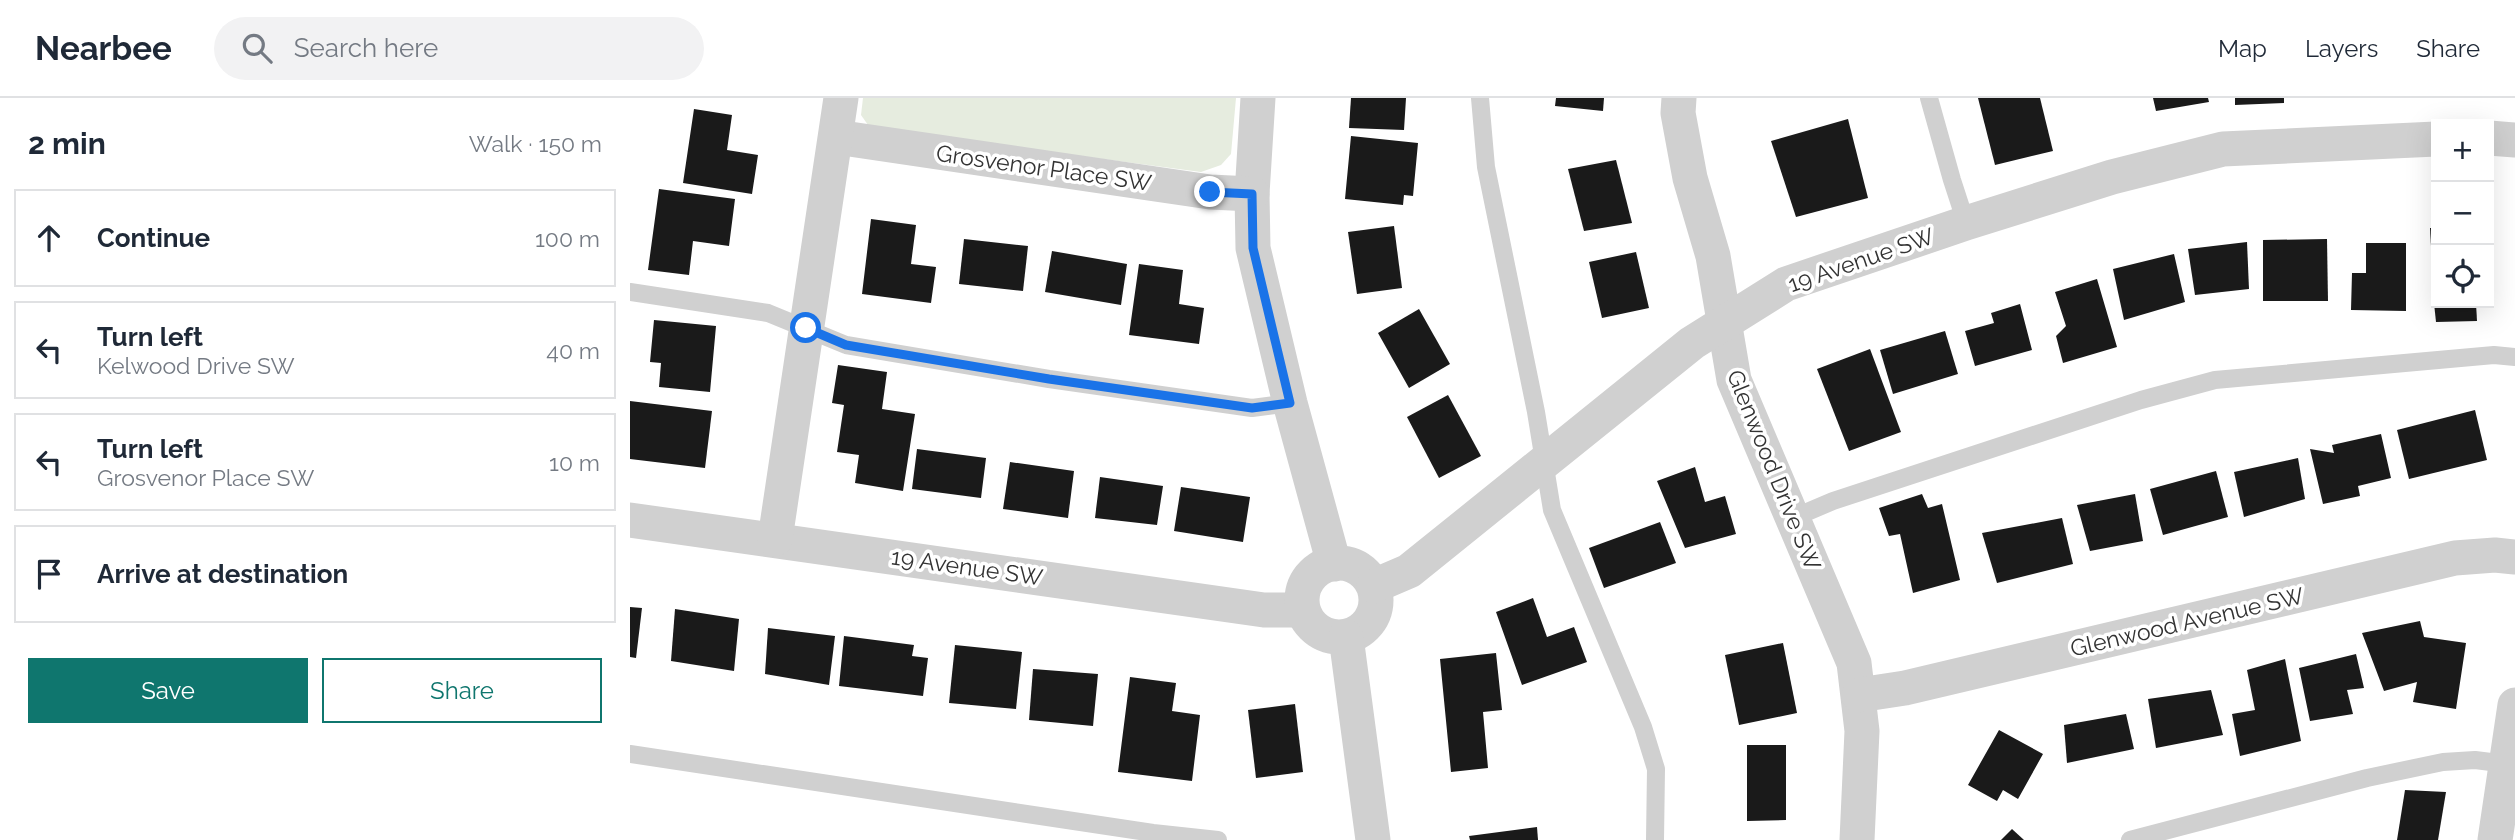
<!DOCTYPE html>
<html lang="en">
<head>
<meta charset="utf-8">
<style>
  body { margin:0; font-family:Raleway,sans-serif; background:#f2f2f3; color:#1f2937 }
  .controls { position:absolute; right:21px; top:21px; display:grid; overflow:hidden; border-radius:0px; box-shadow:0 7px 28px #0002 }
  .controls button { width:63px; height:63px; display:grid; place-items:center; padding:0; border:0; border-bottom:2px solid #e0e1e3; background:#fff; color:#1f2937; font:35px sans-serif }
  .stop { position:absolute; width:21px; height:21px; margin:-16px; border:5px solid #1a73e8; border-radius:50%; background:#fff }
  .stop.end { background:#1a73e8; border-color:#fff; box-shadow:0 2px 7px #0008 }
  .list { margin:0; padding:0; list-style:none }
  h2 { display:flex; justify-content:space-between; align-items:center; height:91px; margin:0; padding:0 28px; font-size:30px }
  h2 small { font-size:23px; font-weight:400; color:#747a83 }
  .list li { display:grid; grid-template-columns:46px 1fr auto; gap:21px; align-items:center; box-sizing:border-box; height:98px; margin:0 14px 14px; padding:0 14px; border:2px solid #e0e1e3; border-radius:0px }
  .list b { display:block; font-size:26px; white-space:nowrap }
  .list p { margin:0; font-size:23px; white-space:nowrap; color:#747a83 }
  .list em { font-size:23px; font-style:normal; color:#747a83 }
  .actions { display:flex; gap:14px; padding:21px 28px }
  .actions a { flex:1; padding:16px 0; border:2px solid #0f766e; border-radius:0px; text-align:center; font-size:24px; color:#0f766e }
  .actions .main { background:#0f766e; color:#fff }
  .icon { flex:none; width:38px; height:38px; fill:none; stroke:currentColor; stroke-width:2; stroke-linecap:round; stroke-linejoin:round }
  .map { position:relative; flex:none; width:1885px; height:742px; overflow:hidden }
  header { display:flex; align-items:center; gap:42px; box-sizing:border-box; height:98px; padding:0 35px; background:#fff; border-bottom:2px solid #e0e1e3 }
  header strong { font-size:33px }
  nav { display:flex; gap:38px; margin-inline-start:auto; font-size:24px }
  .search { width:490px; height:63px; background:#f2f2f3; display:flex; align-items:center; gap:18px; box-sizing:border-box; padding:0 24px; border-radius:38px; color:#747a83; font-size:26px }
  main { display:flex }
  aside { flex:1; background:#fff }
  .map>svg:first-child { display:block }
  .green { fill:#e6ecdf }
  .building { fill:#1a1a1a }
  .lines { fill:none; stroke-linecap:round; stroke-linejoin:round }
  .lane { stroke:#d0d0d0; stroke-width:18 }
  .street { stroke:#d0d0d0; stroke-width:35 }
  .route { stroke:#1a73e8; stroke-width:9 }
  .labels { text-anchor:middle; stroke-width:7; stroke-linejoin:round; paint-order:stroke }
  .street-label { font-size:23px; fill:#333; stroke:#fff }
</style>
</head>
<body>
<header>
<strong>Nearbee</strong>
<div class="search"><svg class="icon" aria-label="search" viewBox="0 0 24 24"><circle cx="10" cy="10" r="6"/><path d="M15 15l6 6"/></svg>Search here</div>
<nav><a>Map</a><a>Layers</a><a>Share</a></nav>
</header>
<main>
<aside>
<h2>2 min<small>Walk · 150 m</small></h2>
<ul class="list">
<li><svg class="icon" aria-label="ahead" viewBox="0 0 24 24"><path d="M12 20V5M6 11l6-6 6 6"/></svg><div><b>Continue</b></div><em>100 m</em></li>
<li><svg class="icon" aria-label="left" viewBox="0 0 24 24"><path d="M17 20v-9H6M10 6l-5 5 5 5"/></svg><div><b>Turn left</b><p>Kelwood Drive SW</p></div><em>40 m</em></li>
<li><svg class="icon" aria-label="left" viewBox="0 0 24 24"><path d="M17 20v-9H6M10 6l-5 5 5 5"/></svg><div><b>Turn left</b><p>Grosvenor Place SW</p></div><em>10 m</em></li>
<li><svg class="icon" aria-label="arrive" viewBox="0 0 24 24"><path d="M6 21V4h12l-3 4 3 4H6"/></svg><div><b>Arrive at destination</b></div></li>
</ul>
<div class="actions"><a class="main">Save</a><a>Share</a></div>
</aside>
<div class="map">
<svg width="1885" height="742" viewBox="0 0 1885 742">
  <rect width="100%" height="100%" fill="#fff"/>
  <polygon class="green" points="233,0 606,0 601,56 591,67 571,74 247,31 238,27 231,17"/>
  <g class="building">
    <polygon points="721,0 776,0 774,32 719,30"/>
    <polygon points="926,0 974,0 973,13 925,8"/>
    <polygon points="1348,0 1410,0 1423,53 1365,67"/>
    <polygon points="1523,0 1578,0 1579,4 1526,13"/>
    <polygon points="1605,0 1654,0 1654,5 1605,7"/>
    <polygon points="64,11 102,17 97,52 128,57 122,96 53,85"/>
    <polygon points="1218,21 1238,100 1166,119 1141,43"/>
    <polygon points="721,38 788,45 783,98 774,97 773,107 715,101"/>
    <polygon points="986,62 1002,125 954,133 938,71"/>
    <polygon points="29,91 105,101 99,148 63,143 59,177 18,172"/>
    <polygon points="241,121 286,127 281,166 306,169 301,205 232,196"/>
    <polygon points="764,128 772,190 727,196 718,134"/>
    <polygon points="1800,130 1806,130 1806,202 1804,202"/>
    <polygon points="334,141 398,148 393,193 329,186"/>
    <polygon points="1697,141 1698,203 1633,203 1633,142"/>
    <polygon points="1617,144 1619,191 1565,197 1558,151"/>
    <polygon points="1736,145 1776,145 1776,213 1721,212 1722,175 1736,175"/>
    <polygon points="422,153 497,166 491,207 415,194"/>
    <polygon points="1006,154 1019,210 972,220 959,164"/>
    <polygon points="1544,156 1555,204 1494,222 1483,171"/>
    <polygon points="509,166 553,172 549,206 574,210 569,246 499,237"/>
    <polygon points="1467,181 1487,249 1433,265 1426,238 1436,228 1425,194"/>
    <polygon points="1804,205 1846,205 1847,223 1806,224"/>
    <polygon points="1390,206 1402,252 1345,268 1335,233 1364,225 1361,215"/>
    <polygon points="789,211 820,266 779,290 748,235"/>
    <polygon points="24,222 86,228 80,294 29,289 31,265 20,264"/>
    <polygon points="1315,233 1328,276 1263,296 1250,252"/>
    <polygon points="1240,251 1271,334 1219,353 1187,271"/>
    <polygon points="208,267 257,274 252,311 285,316 273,393 225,385 229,357 207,354 214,307 202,305"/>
    <polygon points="818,297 851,358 809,380 777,319"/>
    <polygon points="0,303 82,313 75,370 0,361"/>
    <polygon points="1845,312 1857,362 1779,381 1767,332"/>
    <polygon points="1751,336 1761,380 1728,388 1730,398 1693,406 1680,351 1704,355 1702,347"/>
    <polygon points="287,351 356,360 351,400 282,391"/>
    <polygon points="1668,360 1675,401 1614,419 1604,374"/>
    <polygon points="380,364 444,373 438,420 373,411"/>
    <polygon points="1065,369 1075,404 1095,398 1106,436 1055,450 1027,383"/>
    <polygon points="1586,373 1598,419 1533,437 1520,391"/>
    <polygon points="470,379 533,388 527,427 465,420"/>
    <polygon points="551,389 620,399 613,444 544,433"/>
    <polygon points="1292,396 1298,410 1312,406 1330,482 1283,495 1270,436 1259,438 1249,410"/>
    <polygon points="1505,396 1513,443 1460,453 1447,407"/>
    <polygon points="1432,420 1443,466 1367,485 1352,435"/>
    <polygon points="1030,424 1046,465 974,490 959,450"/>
    <polygon points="903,500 917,539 944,529 957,564 892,587 866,514"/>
    <polygon points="0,509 12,510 6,560 0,559"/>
    <polygon points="45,511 109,521 104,573 41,563"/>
    <polygon points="1790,523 1794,539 1836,545 1826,611 1783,604 1787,584 1754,593 1732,535"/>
    <polygon points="138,530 205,538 199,587 135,576"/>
    <polygon points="214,538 284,547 282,558 298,560 293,598 209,588"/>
    <polygon points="1153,545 1167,615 1109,627 1095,557"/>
    <polygon points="325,547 392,554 386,611 319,605"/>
    <polygon points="866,555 872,612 853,614 858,670 821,674 810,561"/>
    <polygon points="1726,556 1734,590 1717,592 1723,616 1680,623 1669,570"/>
    <polygon points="1655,561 1671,643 1610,658 1602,616 1625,612 1617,572"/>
    <polygon points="403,571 468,576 463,628 399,622"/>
    <polygon points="500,579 546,585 542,613 570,617 562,683 488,674"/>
    <polygon points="1581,592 1593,637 1526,650 1518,601"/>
    <polygon points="665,606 673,674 626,680 618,612"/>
    <polygon points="1496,616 1504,651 1437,665 1434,627"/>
    <polygon points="1369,632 1413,656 1388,701 1373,692 1367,703 1338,687"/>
    <polygon points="1117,647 1156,647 1156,722 1117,723"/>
    <polygon points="1775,692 1816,694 1808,742 1767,742"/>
    <polygon points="907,729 908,742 840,742 839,738"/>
    <polygon points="1382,731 1394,742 1371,742"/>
  </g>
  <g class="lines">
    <g class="lane">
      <polyline points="850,0 856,69 906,314 922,412 1013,629 1026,671 1025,742"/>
      <polyline points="1299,0 1322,82 1336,125"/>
      <polyline points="0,194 138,215 216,247 419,281 622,310 660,305"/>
      <polyline points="1163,420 1203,403 1511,302 1585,282 1864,257 1885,259"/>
      <polyline points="0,656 523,735 588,742"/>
      <polyline points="1500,742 1737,680 1813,664 1845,662 1877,666"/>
    </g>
    <g class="street">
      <polyline points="628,0 622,96 623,150 660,305 704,466"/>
      <polyline points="1049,0 1048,15 1060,80 1083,158 1104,282 1224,565 1232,633 1227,742"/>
      <polyline points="206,39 580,94 622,96"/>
      <polyline points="1859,40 1885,42"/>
      <polyline points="0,422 634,512 673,512"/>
      <polyline points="145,441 211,0"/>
      <circle cx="709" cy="502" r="37"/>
      <polyline points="744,488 779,473 1062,245 1156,186 1336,125 1482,79 1593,51 1806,41"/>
      <polyline points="716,539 743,742"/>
      <polyline points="1229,597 1275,590 1825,460 1865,457 1885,459"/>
      <polyline points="1865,742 1885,607"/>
    </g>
  </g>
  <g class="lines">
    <polyline class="route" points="176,230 216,247 419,281 622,310 660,305 623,150 622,96 580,94"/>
  </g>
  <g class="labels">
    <g class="street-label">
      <text transform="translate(414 70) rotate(8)" y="8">Grosvenor Place SW</text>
      <text transform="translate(1231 162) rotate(-19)" y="8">19 Avenue SW</text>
      <text transform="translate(1144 372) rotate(68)" y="8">Glenwood Drive SW</text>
      <text transform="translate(337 469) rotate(8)" y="8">19 Avenue SW</text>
      <text transform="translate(1557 524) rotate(-13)" y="8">Glenwood Avenue SW</text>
    </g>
  </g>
</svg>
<div class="controls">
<button>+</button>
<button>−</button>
<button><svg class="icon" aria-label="locate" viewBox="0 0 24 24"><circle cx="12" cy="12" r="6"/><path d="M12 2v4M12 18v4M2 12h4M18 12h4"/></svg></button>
</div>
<div class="stop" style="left:176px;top:230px"></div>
<div class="stop end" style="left:580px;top:94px"></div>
</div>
</main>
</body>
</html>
